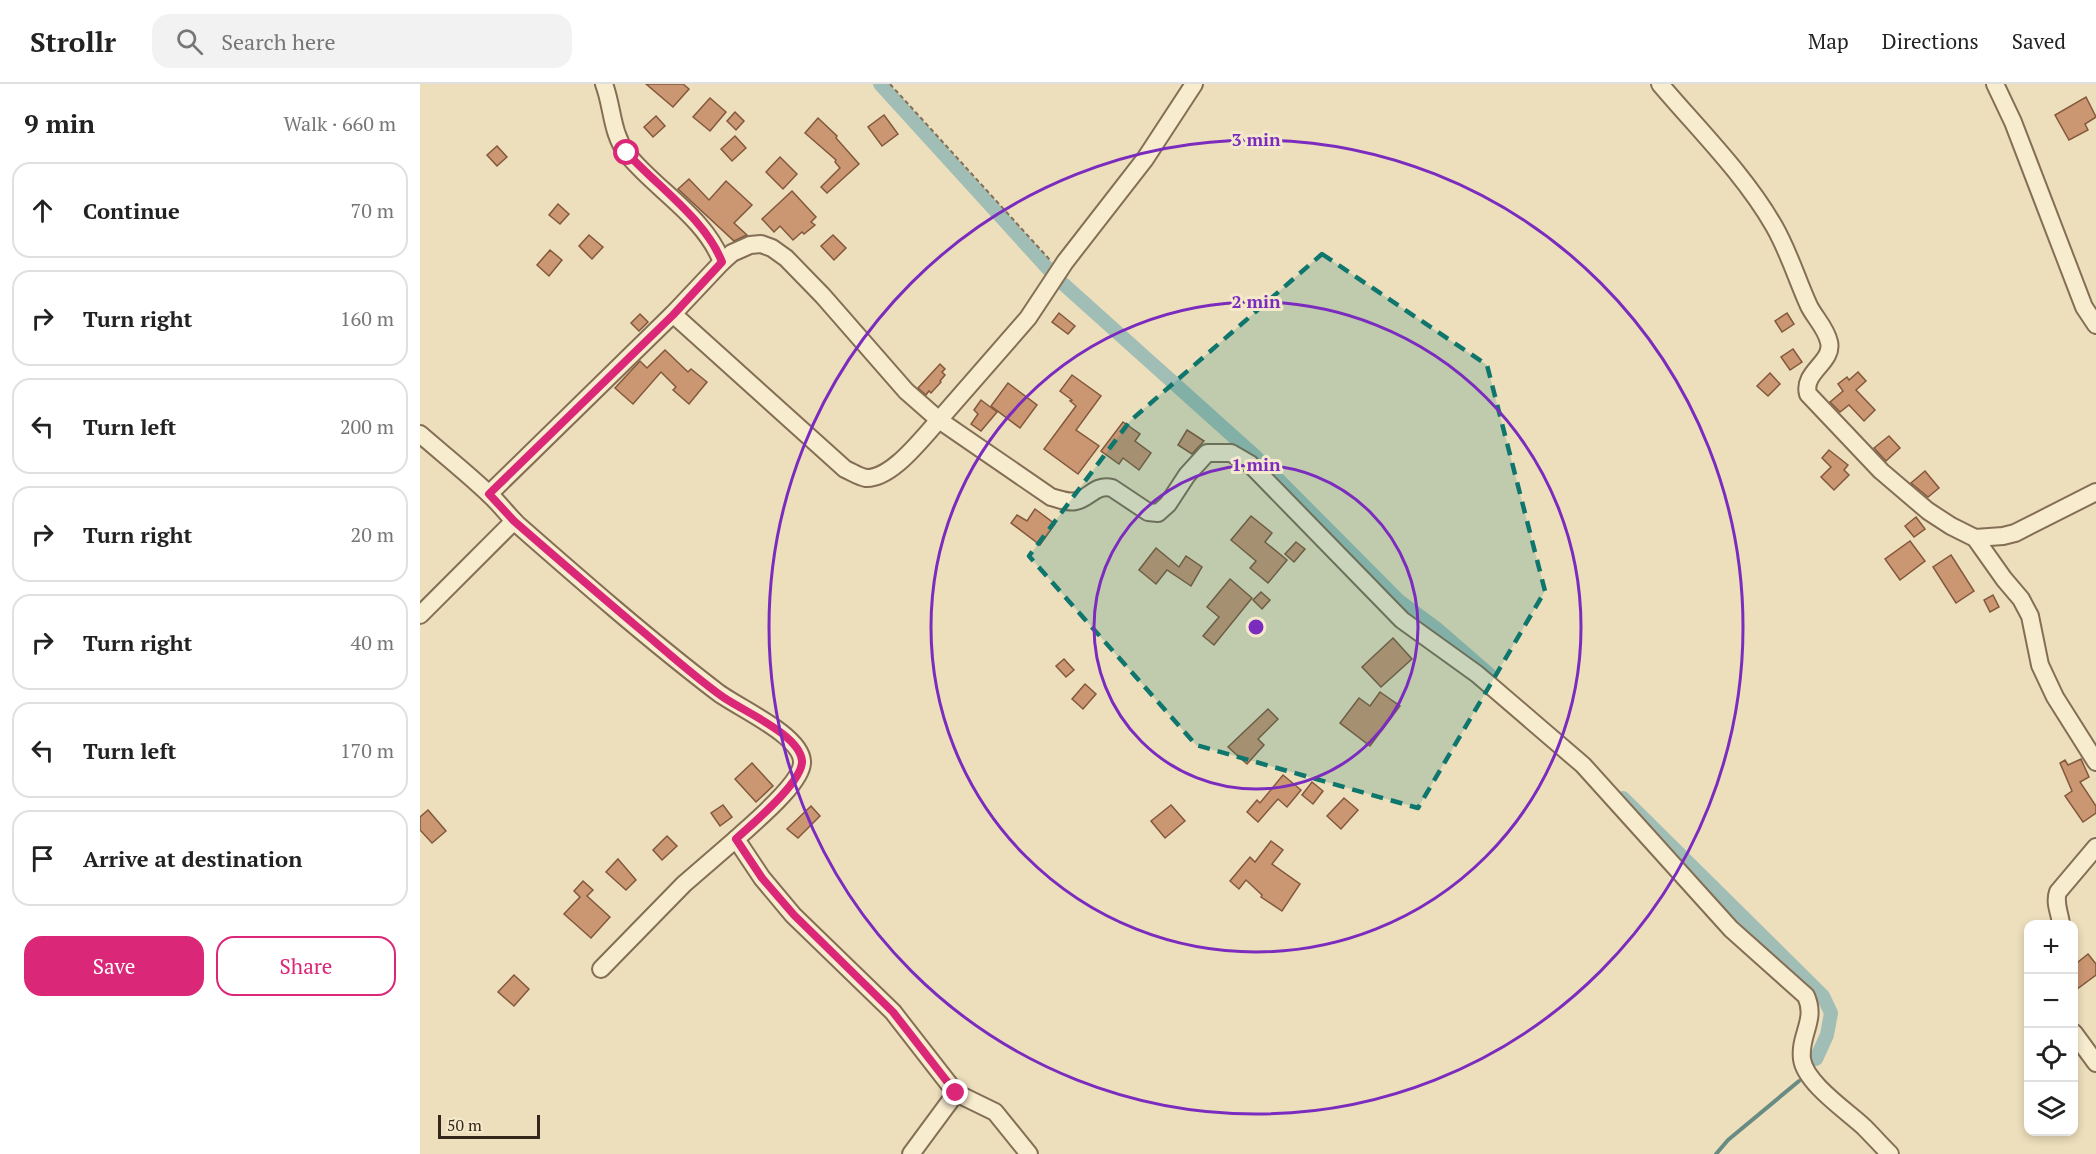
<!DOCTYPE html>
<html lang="en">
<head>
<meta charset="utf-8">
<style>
  body { margin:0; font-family:"PT Serif",serif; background:#f2f2f2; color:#222 }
  .controls { position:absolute; right:18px; bottom:18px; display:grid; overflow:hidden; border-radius:12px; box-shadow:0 3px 9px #0003 }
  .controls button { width:54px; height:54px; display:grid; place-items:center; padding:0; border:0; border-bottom:2px solid #e0e0e0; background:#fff; color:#222; font:30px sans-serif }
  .scale { position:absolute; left:18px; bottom:15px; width:102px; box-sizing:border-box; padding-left:6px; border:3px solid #33271b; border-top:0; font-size:16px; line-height:21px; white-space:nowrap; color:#33271b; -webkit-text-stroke:4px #f5e9cc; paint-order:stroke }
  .stop { position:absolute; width:18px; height:18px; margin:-14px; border:4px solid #db2777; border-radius:50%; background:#fff }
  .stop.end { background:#db2777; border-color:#fff; box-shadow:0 2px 6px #0008 }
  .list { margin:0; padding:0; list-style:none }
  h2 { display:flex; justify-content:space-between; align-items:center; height:78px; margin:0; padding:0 24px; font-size:26px }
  h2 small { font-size:20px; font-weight:400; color:#767676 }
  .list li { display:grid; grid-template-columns:39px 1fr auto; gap:18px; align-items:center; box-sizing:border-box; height:96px; margin:0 12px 12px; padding:0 12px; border:2px solid #e0e0e0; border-radius:18px }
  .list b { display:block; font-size:22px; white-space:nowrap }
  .list em { font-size:20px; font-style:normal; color:#767676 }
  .actions { display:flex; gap:12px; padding:18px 24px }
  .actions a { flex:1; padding:14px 0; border:2px solid #db2777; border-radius:18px; text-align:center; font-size:21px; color:#db2777 }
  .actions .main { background:#db2777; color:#fff }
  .icon { flex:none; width:33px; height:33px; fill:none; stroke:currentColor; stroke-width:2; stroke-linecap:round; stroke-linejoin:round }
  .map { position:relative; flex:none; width:1676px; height:1070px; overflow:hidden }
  header { display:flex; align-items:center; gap:36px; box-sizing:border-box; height:84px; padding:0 30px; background:#fff; border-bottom:2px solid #e0e0e0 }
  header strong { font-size:28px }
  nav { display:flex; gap:33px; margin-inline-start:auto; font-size:21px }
  .search { width:420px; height:54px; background:#f2f2f2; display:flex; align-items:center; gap:15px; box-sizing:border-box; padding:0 21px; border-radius:18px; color:#767676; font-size:22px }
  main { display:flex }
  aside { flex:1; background:#fff }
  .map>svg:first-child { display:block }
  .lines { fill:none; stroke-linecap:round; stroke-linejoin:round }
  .stream { stroke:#688b82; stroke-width:4 }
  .canal { stroke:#a0beb5; stroke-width:14 }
  .building { fill:#cb9772; stroke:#83583c; stroke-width:1.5 }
  .minor-casing { stroke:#846f56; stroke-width:20 }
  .path { stroke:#846f56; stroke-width:2; stroke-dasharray:4.5 3; stroke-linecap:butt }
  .minor { stroke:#f8eccf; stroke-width:16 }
  .route { stroke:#db2777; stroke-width:8 }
  .marked { fill:#0f766e; fill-opacity:0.2; stroke:#0f766e; stroke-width:4.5; stroke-dasharray:12 8; stroke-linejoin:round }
  .ring { fill:none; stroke:#7b2cbf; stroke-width:3 }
  .centre { fill:#7b2cbf; stroke:#f5e9cc; stroke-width:3 }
  .ring-label { font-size:18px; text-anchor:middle; font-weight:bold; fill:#7b2cbf; stroke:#f5e9cc; stroke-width:6; stroke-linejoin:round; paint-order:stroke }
</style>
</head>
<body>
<header>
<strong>Strollr</strong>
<div class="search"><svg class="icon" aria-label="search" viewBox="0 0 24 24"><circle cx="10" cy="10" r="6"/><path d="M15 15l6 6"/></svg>Search here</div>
<nav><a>Map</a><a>Directions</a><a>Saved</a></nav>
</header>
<main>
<aside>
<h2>9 min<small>Walk · 660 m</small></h2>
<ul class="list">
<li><svg class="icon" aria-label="ahead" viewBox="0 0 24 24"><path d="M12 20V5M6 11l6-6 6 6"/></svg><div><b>Continue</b></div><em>70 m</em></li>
<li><svg class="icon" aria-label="right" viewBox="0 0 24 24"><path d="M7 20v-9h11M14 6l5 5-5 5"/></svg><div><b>Turn right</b></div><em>160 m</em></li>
<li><svg class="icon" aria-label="left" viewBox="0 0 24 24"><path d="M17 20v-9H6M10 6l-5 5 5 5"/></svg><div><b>Turn left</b></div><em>200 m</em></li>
<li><svg class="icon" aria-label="right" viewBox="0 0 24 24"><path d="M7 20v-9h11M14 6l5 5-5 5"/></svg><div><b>Turn right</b></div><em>20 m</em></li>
<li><svg class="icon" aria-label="right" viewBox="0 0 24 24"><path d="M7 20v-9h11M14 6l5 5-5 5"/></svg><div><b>Turn right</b></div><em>40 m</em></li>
<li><svg class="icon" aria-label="left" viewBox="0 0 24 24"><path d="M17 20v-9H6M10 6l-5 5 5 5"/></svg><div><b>Turn left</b></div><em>170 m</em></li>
<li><svg class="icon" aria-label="arrive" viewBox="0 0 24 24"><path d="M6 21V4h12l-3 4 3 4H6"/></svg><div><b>Arrive at destination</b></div></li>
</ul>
<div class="actions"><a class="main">Save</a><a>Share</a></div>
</aside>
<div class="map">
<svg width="1676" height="1070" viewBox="0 0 1676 1070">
  <rect width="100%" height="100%" fill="#eddfbc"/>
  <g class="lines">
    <polyline class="stream" points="1296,1070 1308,1056 1379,997"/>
    <g class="canal">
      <polyline points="460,0 631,188"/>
      <polyline points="640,197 835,372 979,517 1017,545 1070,591"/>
      <polyline points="1203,714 1403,912 1411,929 1407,951 1396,975"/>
    </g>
  </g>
  <g class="building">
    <polygon points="226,0 263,0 269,5 253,23"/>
    <polygon points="1666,13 1676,33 1665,40 1668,46 1649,56 1635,31"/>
    <polygon points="290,14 306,28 290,47 273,33"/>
    <polygon points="315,28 324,37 316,46 307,37"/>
    <polygon points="464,31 478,50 462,62 448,43"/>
    <polygon points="236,32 245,42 233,53 224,43"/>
    <polygon points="398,34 417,52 416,54 439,80 407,109 401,103 420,84 415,78 416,76 385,49"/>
    <polygon points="315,52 326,64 312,77 301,65"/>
    <polygon points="77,62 87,73 77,82 67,71"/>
    <polygon points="360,73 377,90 363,105 346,88"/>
    <polygon points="269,95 289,116 306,97 332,121 314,139 327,151 314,157 258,105"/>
    <polygon points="372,107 396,133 391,138 395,141 384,150 382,148 373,156 360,142 354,148 342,135"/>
    <polygon points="138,120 149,130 140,140 129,131"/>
    <polygon points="169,151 183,163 172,175 159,162"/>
    <polygon points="413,151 426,164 414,176 401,162"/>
    <polygon points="130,166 142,176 129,192 117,181"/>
    <polygon points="639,229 655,242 648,250 632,238"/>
    <polygon points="1367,229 1374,240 1362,248 1355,237"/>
    <polygon points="220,230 228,238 219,247 211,239"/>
    <polygon points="1373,265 1382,278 1370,286 1361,273"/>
    <polygon points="245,266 268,288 271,285 287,298 269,320 253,306 256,303 241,288 213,320 195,304 220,277 227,284"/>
    <polygon points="520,280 525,285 522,288 525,291 520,297 521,298 511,309 509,307 506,311 498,304"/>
    <polygon points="1438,288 1446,297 1436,306 1455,326 1444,337 1429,321 1420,328 1410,318 1423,307 1418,300 1427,293 1429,296"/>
    <polygon points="1350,289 1360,300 1348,312 1337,302"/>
    <polygon points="652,291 681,312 656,346 679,362 658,390 624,365 656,322 650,317 652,316 640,307"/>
    <polygon points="588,299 617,321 600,344 571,322"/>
    <polygon points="561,316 577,328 561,347 551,340 558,330 554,326"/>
    <polygon points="703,338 720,350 715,357 731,369 719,386 703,374 699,380 681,367"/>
    <polygon points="767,346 784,357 772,370 758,361"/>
    <polygon points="1469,352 1480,364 1466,377 1454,364"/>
    <polygon points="1409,366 1428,381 1424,386 1429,391 1414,406 1401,393 1411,383 1402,374"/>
    <polygon points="1505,387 1519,404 1508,413 1491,399"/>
    <polygon points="615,425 635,440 620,461 591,439 597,431 607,437"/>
    <polygon points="831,432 852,449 845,458 867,476 848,499 830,484 836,477 811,456"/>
    <polygon points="1496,433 1505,445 1494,453 1485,442"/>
    <polygon points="1490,457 1505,477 1480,496 1465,475"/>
    <polygon points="876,458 885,465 874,478 865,470"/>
    <polygon points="736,464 759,483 766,472 782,483 771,502 747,486 736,500 719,486"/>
    <polygon points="1531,471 1554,507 1536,519 1513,483"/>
    <polygon points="810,495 832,514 794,561 783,552 799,533 787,523"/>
    <polygon points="841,508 850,516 842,525 833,516"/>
    <polygon points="1573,511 1579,523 1570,528 1564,516"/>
    <polygon points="973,554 992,575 961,603 942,583"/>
    <polygon points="644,575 654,586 646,593 636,582"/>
    <polygon points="665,600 676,610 663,625 652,615"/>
    <polygon points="960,608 980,622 950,662 920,639 939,614 950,622"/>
    <polygon points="848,625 858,635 838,655 844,661 827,680 808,663"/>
    <polygon points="1661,675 1669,693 1660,698 1676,722 1676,729 1663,738 1645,712 1652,707 1640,679 1645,676 1648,681"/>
    <polygon points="332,679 353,702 336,718 315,695"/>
    <polygon points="863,691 881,706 867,723 858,715 838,738 827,728 837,716 840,719"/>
    <polygon points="892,698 903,707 893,720 882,711"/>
    <polygon points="924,714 938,726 921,745 907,732"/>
    <polygon points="303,721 312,733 300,742 291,729"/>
    <polygon points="751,721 765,737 745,754 731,737"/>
    <polygon points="391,722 400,732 378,754 367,745"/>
    <polygon points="8,726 26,747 12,759 0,746 0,733"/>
    <polygon points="247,752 257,762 242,776 233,766"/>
    <polygon points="851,757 863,766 852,780 880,800 862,827 841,813 842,811 826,796 819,805 810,797 830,773 835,778"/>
    <polygon points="198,775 216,796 206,806 186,788"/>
    <polygon points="163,797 173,806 167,812 190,833 171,854 144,830 160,813 154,807"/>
    <polygon points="1668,870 1676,880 1676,891 1653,908 1653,882"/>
    <polygon points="94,891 109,905 94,922 78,908"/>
  </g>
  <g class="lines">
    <defs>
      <g id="minor">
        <path d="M 184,0 C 193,24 191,48 207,70 C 237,107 284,132 302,178"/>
        <path d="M 1240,0 C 1279,46 1324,90 1354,142 C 1369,168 1377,196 1389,222 C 1395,234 1406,244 1409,258 C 1414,278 1382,288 1388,310 L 1461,387 L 1508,427 L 1531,442 L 1555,454 L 1584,495 L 1601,515 L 1610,532 L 1620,581 L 1635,613 L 1676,678"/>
        <polyline points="1575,0 1593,38 1664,223 1676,241"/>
        <path d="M 253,230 L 425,385 C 432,388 439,393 446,394 C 472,395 502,354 519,336 L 631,413 C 639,415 648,419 656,417 C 670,414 675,400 692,404 L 728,428 L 738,429 L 748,420 L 767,391 L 787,369 L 811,369 L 830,380 L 982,536 L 1057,590 L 1163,681 L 1311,845 L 1386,912 C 1397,936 1379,951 1382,975 C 1385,999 1427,1027 1444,1043 C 1453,1052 1461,1061 1470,1070"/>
        <path d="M 0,350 C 23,370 47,389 69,410 C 79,419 87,430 97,440 C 162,497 227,554 296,607 C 316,623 380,650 382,677 C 384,698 332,740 316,755 L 342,794 L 373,831 L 473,928 L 536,1009 L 575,1028 L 609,1070"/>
        <polyline points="69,410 253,230 302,178 312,169 330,161 341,160 352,164 366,174 403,212 486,307 519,336 608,234 645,178 725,75 774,0"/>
        <polyline points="1555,454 1583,452 1595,449 1676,408"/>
        <polyline points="0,531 94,437"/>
        <path d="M 1641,840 C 1640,829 1634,819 1638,808 L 1676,763"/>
        <polyline points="181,885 264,800 316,755"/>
        <polyline points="1654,949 1676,979"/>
        <polyline points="491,1070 536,1009"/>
      </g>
    </defs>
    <use href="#minor" class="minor-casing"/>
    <polyline class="path" points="470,0 630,176"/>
    <use href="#minor" class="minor"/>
  </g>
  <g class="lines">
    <path class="route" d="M 207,69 C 238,103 285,135 302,178 L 253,231 L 69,410 L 94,437 C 134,472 175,507 215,541 C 244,565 272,591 303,613 C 323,627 380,651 382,677 C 383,698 331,741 316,755 L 342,794 L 374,831 L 473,928 L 536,1009"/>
  </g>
  <path class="marked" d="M 902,170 L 1067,281 L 1125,507 L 998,724 L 776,661 L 609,472 L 710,337 Z"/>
  <g class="ring">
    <circle cx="836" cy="543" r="162"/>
    <circle cx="836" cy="543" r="325"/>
    <circle cx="836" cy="543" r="487"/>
  </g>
  <circle cx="836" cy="543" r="9" class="centre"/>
  <g class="ring-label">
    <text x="836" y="62">3 min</text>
    <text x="836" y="224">2 min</text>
    <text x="836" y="387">1 min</text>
  </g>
</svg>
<div class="controls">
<button>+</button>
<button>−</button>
<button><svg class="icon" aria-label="locate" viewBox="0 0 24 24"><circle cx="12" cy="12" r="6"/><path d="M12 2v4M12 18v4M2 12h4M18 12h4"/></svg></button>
<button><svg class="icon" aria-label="layers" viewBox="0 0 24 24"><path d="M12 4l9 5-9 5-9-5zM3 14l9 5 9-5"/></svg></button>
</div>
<div class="scale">50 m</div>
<div class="stop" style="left:207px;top:69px"></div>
<div class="stop end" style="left:536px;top:1009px"></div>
</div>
</main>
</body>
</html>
